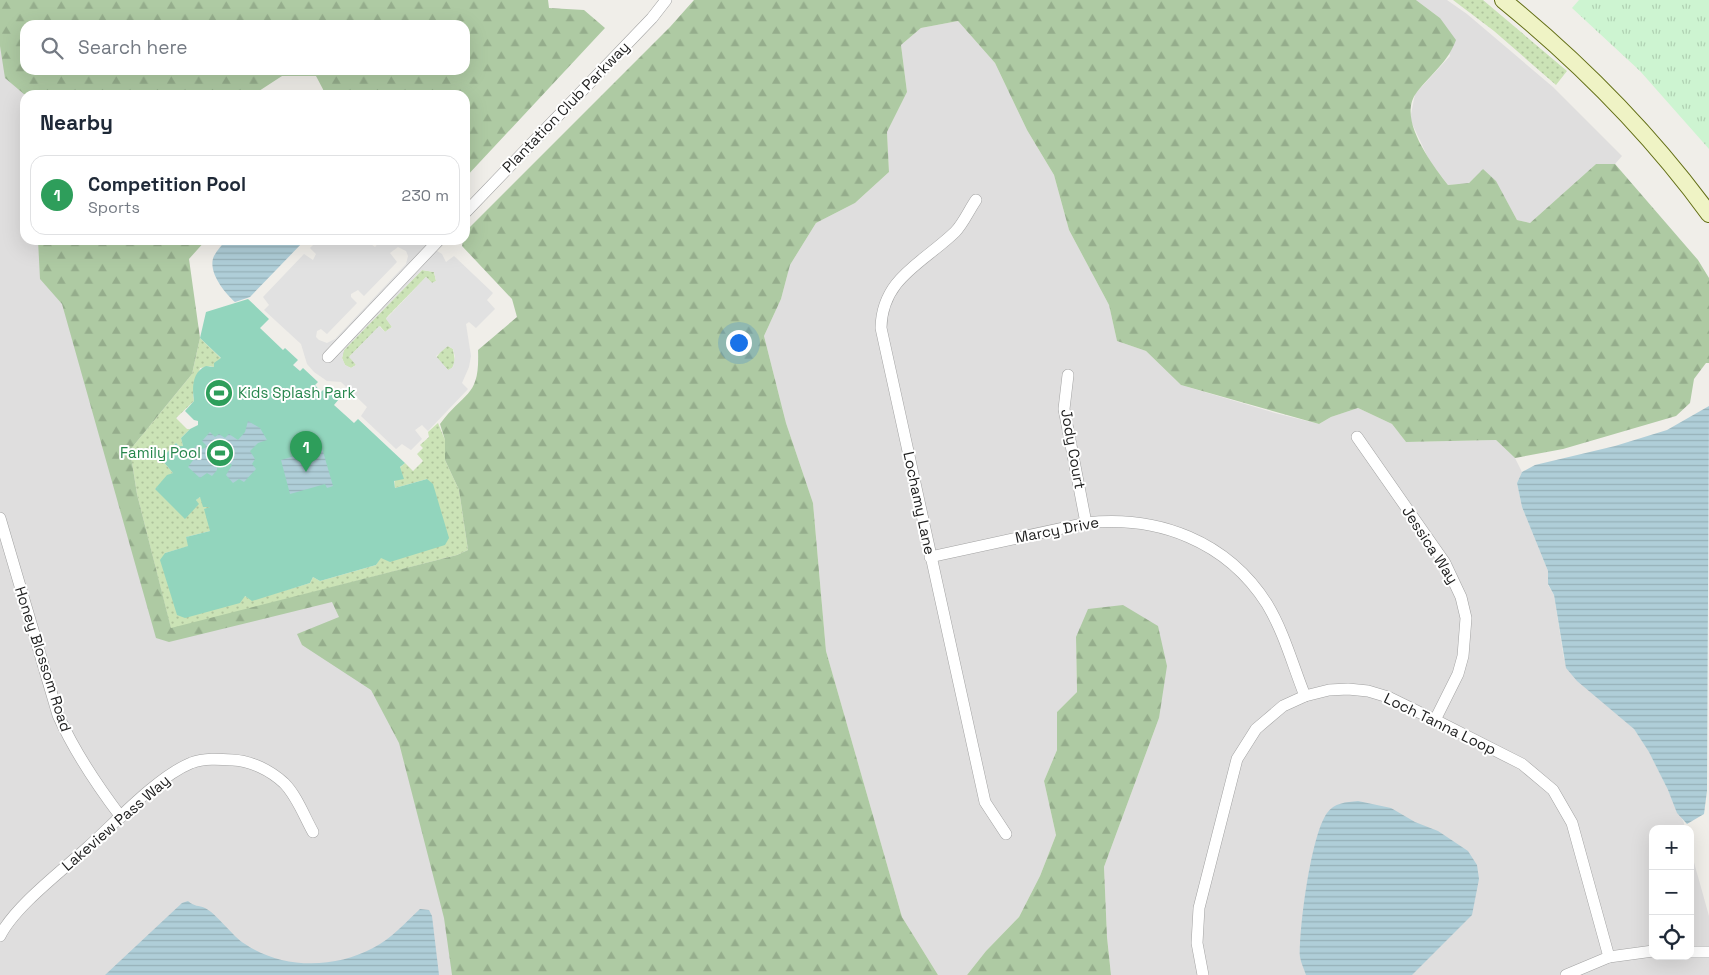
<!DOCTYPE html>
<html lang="en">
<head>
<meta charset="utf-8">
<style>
  body { margin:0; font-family:"Space Grotesk",sans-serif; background:#f6f6f7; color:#1f2937 }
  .controls { position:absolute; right:15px; bottom:15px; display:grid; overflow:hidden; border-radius:10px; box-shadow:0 5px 20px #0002 }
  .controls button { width:45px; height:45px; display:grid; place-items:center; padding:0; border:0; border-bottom:1px solid #e0e1e3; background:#fff; color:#1f2937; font:25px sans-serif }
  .you { position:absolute; left:738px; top:342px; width:18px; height:18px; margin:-12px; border:4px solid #fff; border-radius:50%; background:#1a73e8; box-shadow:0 0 0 8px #1a73e833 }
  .badge { display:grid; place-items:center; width:32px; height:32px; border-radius:50%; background:#db2777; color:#fff; font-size:16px; font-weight:700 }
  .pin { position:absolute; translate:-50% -41px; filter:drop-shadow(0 1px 2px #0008) }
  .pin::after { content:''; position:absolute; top:26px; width:18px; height:15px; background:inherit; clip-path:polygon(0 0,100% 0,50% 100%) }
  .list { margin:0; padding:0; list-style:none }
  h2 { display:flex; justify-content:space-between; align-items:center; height:65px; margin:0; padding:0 20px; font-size:21px }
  h2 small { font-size:16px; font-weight:400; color:#747a83 }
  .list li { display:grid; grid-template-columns:32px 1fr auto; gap:15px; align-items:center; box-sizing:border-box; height:80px; margin:0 10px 10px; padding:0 10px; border:1px solid #e0e1e3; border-radius:15px }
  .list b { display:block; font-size:19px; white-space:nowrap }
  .list p { margin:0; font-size:16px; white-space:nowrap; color:#747a83 }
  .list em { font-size:16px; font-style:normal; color:#747a83 }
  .icon { flex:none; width:28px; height:28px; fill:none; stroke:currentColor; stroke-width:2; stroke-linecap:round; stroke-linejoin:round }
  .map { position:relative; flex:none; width:1709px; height:975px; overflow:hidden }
  .search { position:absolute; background:#fff; box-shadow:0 5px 20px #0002; left:20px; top:20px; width:450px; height:55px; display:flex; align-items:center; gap:12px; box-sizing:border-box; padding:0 18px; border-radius:15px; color:#747a83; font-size:19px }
  .panel { position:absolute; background:#fff; box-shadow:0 5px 20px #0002; left:20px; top:90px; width:450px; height:155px; border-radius:15px }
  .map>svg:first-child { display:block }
  .residential { fill:#dfdede }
  .grass { fill:url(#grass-dots) }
  .forest { fill:url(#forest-firs); fill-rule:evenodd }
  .park { fill:url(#park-tufts) }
  .pitch { fill:#92d5bd }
  .parking { fill:#e1e1e1; fill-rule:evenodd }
  .water { fill:url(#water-rules) }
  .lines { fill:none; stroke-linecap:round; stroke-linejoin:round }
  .street-casing { stroke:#a2a2a2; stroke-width:12 }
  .secondary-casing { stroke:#616d13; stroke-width:18 }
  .street { stroke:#fff; stroke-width:11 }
  .secondary { stroke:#eff3c5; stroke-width:16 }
  .labels { text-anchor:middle; stroke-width:4; stroke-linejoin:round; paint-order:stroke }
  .street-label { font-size:15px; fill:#212121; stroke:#fff }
  .leisure-label { font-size:15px; fill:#27864d; stroke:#fff; text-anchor:start }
</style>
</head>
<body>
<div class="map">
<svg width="1709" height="975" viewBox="0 0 1709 975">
  <defs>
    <pattern id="grass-dots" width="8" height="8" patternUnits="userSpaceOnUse" patternTransform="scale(1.25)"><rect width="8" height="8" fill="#cbe3b6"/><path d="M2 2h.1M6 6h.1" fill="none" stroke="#aec29c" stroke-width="1.8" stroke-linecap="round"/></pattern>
    <pattern id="forest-firs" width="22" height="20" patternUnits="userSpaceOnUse" patternTransform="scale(1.25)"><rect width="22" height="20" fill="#aecaa3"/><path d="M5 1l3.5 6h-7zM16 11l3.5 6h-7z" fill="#95ad8c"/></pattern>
    <pattern id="park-tufts" width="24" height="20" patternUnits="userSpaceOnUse" patternTransform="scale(1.25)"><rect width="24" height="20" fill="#cdf4d1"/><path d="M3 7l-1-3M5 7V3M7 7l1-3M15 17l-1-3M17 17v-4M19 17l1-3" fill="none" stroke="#b0d1b3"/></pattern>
    <pattern id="water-rules" width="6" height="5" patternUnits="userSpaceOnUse" patternTransform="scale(1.25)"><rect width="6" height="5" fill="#afced8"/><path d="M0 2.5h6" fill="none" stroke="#96b1b9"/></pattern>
  </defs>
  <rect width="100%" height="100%" fill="#f0eee9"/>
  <g class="residential">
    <polygon points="0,0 25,25 25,70 135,95 25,95 25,240 67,240 162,634 509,543 900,975 0,975"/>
    <polygon points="1416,0 1447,0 1467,14 1553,87 1622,156 1615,164 1596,164 1530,223 1517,220 1496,182 1483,170 1469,183 1448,185 1429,160 1410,119 1415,94 1450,56 1440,18"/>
    <polygon points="958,21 995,63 1027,130 1054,175 1069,230 1109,305 1117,341 1146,351 1181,385 1275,413 1319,424 1331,417 1358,408 1392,424 1406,442 1496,440 1515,458 1522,472 1517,483 1522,507 1548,571 1548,585 1554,595 1564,659 1634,729 1649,751 1684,823 1685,829 1653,829 1653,956 1690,956 1690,848 1709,916 1709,975 1111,975 1107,937 1104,867 1159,718 1076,637 1077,692 1057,712 1057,750 1044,781 1056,835 1040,876 1019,917 986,951 967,975 938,975 902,917 826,651 813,503 786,423 764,336 781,299 790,265 816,223 855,203 889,172 887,132 907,92 901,45 921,28"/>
  </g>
  <g class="grass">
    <polygon points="1453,0 1483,0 1567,71 1556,85 1494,31"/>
    <polygon points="422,270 434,272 436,281 432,283 426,277 386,318 392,327 385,332 380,326 350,356 356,365 351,368 345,365 342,358 344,350"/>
    <path d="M 200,338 L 236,373 L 210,366 L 200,368 L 193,395 L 194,401 L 176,418 L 187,429 L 190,429 L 181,438 L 183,446 L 179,446 L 176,443 L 161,459 L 173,473 L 155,489 L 198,504 L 196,500 L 200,497 L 210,506 L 210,531 L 186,537 L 189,546 L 165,553 L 252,600 L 310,583 L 313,577 L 320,581 L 376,565 L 427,479 L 395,488 C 393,478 397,469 405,463 L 413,471 L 423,461 L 417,454 L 423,448 L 420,445 L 429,437 L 428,432 L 438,423 L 445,440 L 445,460 L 459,490 L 468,550 L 457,555 L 171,629 L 137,494 L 130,450 L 192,374 Z"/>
    <polygon points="448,346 453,349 455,362 451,370 448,370 436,358 444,347"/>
  </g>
  <g class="forest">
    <path d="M 0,0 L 548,0 L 549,8 L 584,10 L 605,28 L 465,178 L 465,95 L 326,95 L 316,76 L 282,76 L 253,95 L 25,95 L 5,78 L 0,46 ZM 25,25 L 465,25 L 465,70 L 25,70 Z"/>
    <path d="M 694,0 L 1416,0 L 1440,18 L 1456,40 C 1448,62 1431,74 1417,92 C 1396,118 1432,164 1448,185 L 1469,183 L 1483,169 L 1496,181 L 1517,220 L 1530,223 L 1596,164 L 1615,164 L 1698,260 L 1709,278 L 1709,363 L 1706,363 L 1694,379 L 1690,403 L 1676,416 L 1563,449 L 1515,458 L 1496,440 L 1406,442 L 1392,424 L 1358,408 L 1331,417 L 1319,424 L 1181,385 L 1146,351 L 1117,341 L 1109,305 L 1069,230 L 1054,175 L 1027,130 L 995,63 L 958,21 L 921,28 L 901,45 L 907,92 L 887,132 L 889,172 L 855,203 L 816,223 L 790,265 L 781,299 L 764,336 L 786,423 L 813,503 L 826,651 L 902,917 L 938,975 L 452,975 L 444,918 L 399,743 L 371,690 L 302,645 L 297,634 L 339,617 L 332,602 L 169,642 L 156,638 L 62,304 L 40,279 L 38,240 L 206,240 L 189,259 L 200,338 L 192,374 L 130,450 L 137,494 L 171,628 L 457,555 L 468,550 L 459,490 L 445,460 L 445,440 L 440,424 C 465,390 480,398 478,350 L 517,317 L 512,299 L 462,246 L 465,232 L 670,27 Z"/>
    <polygon points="1123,605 1158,626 1167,666 1159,718 1104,867 1107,937 1111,975 967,975 986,951 1019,917 1040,876 1056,835 1044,781 1057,750 1057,712 1077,692 1076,637 1088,609"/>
  </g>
  <polygon class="park" points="1579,0 1709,0 1709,149 1640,71 1572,8"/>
  <path class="pitch" d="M 248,299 L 269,319 L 260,328 L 283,350 L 285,348 L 298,360 L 293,365 L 300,371 L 303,368 L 318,382 L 315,385 L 321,392 L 326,387 L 339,399 L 334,405 L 354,423 L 358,419 L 405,463 L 400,467 L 404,479 L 394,481 L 395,488 L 427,479 L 433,484 L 449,538 L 445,545 L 390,562 L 381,558 L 376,565 L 320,581 L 313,577 L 310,583 L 252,601 L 245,596 L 240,603 L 185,618 L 177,615 L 160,560 L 165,553 L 188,546 L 186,537 L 210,531 L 204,509 L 210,507 L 203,507 L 200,497 L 196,500 L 199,504 L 185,519 L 155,489 L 167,475 L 173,473 L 161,459 L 176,443 L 179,446 L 183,446 L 181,438 L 190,429 L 198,425 L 198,421 L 194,420 L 185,411 L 194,401 C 192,388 192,372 206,366 L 214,367 L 214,363 L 221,358 L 200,338 L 206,312 Z"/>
  <path class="parking" d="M 318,240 L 365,240 L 375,247 L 381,240 L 419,240 L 442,254 L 446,262 L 454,256 L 493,293 L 487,300 L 495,309 L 476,328 L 469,322 L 466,324 L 471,356 L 469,367 L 462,383 L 468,389 L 428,431 L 422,425 L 415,430 L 422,439 L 411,450 L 402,444 L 396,449 L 361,416 L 367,407 L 341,382 L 327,381 L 314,372 L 307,364 L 301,344 L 264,310 L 269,305 L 263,297 L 304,254 L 313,260 L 316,254 L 310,248 ZM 398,247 L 406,251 L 408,256 L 406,264 L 335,339 L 327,343 L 319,340 L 316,337 L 317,331 L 321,329 L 327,334 L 357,303 L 351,297 L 351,294 L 358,290 L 364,296 L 397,262 L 390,253 ZM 422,270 L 434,272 L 436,281 L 432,283 L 426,277 L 386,319 L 392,327 L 385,332 L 379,326 L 349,357 L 356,365 L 351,368 L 345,365 L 342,358 L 344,350 ZM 448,346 L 453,349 L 455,357 L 453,367 L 448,370 L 436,356 Z"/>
  <g class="water">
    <path d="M 226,240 L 305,240 L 250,297 L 235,302 C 224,292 207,271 214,256 C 217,250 222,245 226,240 Z"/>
    <circle cx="219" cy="392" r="13"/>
    <polygon points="1709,406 1707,791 1704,814 1687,824 1677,813 1668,790 1649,752 1634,729 1577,681 1566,668 1554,595 1548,584 1548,571 1522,507 1517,483 1522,472 1535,465 1615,446 1667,430"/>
    <polygon points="248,421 260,428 267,440 258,443 250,451 255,459 252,464 256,469 244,482 239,479 233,483 226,475 232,465 224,457 217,461 217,470 212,476 207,473 200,478 188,467 194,459 189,454 197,445 201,449 205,448 206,445 202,441 210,432 215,437 219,434 225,438 229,434 238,440 245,432"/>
    <polygon points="322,448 333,486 327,488 325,484 290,494 281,460"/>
    <path d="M 1358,801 L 1391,808 L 1415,822 L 1438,831 L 1468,851 L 1477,865 L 1479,879 L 1472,915 L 1412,975 L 1306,975 C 1304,969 1301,963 1300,957 C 1299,928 1311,835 1327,813 C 1334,803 1346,802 1358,801 Z"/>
    <path d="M 188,901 C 195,907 198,905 205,908 C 216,913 233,937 245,944 C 282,969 334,969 373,948 C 391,939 406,922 420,909 L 429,910 L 432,916 L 439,975 L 105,975 L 182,903 Z"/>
  </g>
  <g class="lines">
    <defs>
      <g id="street">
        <path d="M 976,200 C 969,210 963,224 955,232 C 923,263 882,278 881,328 L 985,802 L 1006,834"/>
        <polyline points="465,213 652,18 666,0"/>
        <polyline points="328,357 439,240"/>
        <polyline points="1068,375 1064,409 1086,523"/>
        <polyline points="1357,437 1445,563 1461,597 1466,618 1463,656 1458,674 1435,720"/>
        <path d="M 0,518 L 58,715 C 75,753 96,784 121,817"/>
        <path d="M 930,557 L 1086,523 C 1158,515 1227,541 1267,604 C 1284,632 1293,666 1305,696"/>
        <path d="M 0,936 C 15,906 63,870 88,847 C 116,822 157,777 191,763 C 204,758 219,759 233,760 C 251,761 270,770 284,783 C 297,796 304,816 313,832"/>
        <polyline points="1690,952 1709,952"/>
        <polyline points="1203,975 1197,943 1199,908 1237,759 1256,729 1283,706 1305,696 1329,690 1348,689 1368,691 1388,697 1435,720 1522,764 1553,790 1572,823 1609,957"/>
        <polyline points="1566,975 1609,957 1653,951"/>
      </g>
      <path id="secondary" d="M 1503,0 C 1580,63 1650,133 1709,214"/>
    </defs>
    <use href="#street" class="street-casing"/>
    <use href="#secondary" class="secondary-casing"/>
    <use href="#street" class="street"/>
    <use href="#secondary" class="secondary"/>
  </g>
  <defs>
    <symbol id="stadium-disc" viewBox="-11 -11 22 22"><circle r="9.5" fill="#2e9e5b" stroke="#fff"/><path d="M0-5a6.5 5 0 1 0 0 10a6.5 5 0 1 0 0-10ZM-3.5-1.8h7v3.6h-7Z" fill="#fff"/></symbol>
  </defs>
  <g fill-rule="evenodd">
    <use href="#stadium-disc" x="203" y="377" width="32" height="32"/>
    <use href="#stadium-disc" x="204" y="437" width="32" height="32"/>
  </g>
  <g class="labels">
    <g class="street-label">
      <text transform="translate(566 107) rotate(-46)" y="5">Plantation Club Parkway</text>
      <text transform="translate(1073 449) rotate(80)" y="5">Jody Court</text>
      <text transform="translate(919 503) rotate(78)" y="5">Lochamy Lane</text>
      <text transform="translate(1057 530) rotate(-11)" y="5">Marcy Drive</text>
      <text transform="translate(1430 545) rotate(57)" y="5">Jessica Way</text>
      <text transform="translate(43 659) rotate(72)" y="5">Honey Blossom Road</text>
      <text transform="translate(1440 724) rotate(26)" y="5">Loch Tanna Loop</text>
      <text transform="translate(116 823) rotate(-41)" y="5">Lakeview Pass Way</text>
    </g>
    <g class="leisure-label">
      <text x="238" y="398">Kids Splash Park</text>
      <text x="201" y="458" text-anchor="end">Family Pool</text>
    </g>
  </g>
</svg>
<div class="controls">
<button>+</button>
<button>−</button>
<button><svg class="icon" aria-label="locate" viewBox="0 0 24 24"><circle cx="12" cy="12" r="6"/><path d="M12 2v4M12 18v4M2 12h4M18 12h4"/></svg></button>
</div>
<div class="you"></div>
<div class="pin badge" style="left:306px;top:472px;background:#2e9e5b">1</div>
<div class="search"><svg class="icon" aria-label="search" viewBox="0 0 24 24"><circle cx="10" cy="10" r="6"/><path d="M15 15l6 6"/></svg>Search here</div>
<section class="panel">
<h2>Nearby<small></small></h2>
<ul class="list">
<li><span class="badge" style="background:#2e9e5b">1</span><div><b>Competition Pool</b><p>Sports</p></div><em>230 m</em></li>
</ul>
</section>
</div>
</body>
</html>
